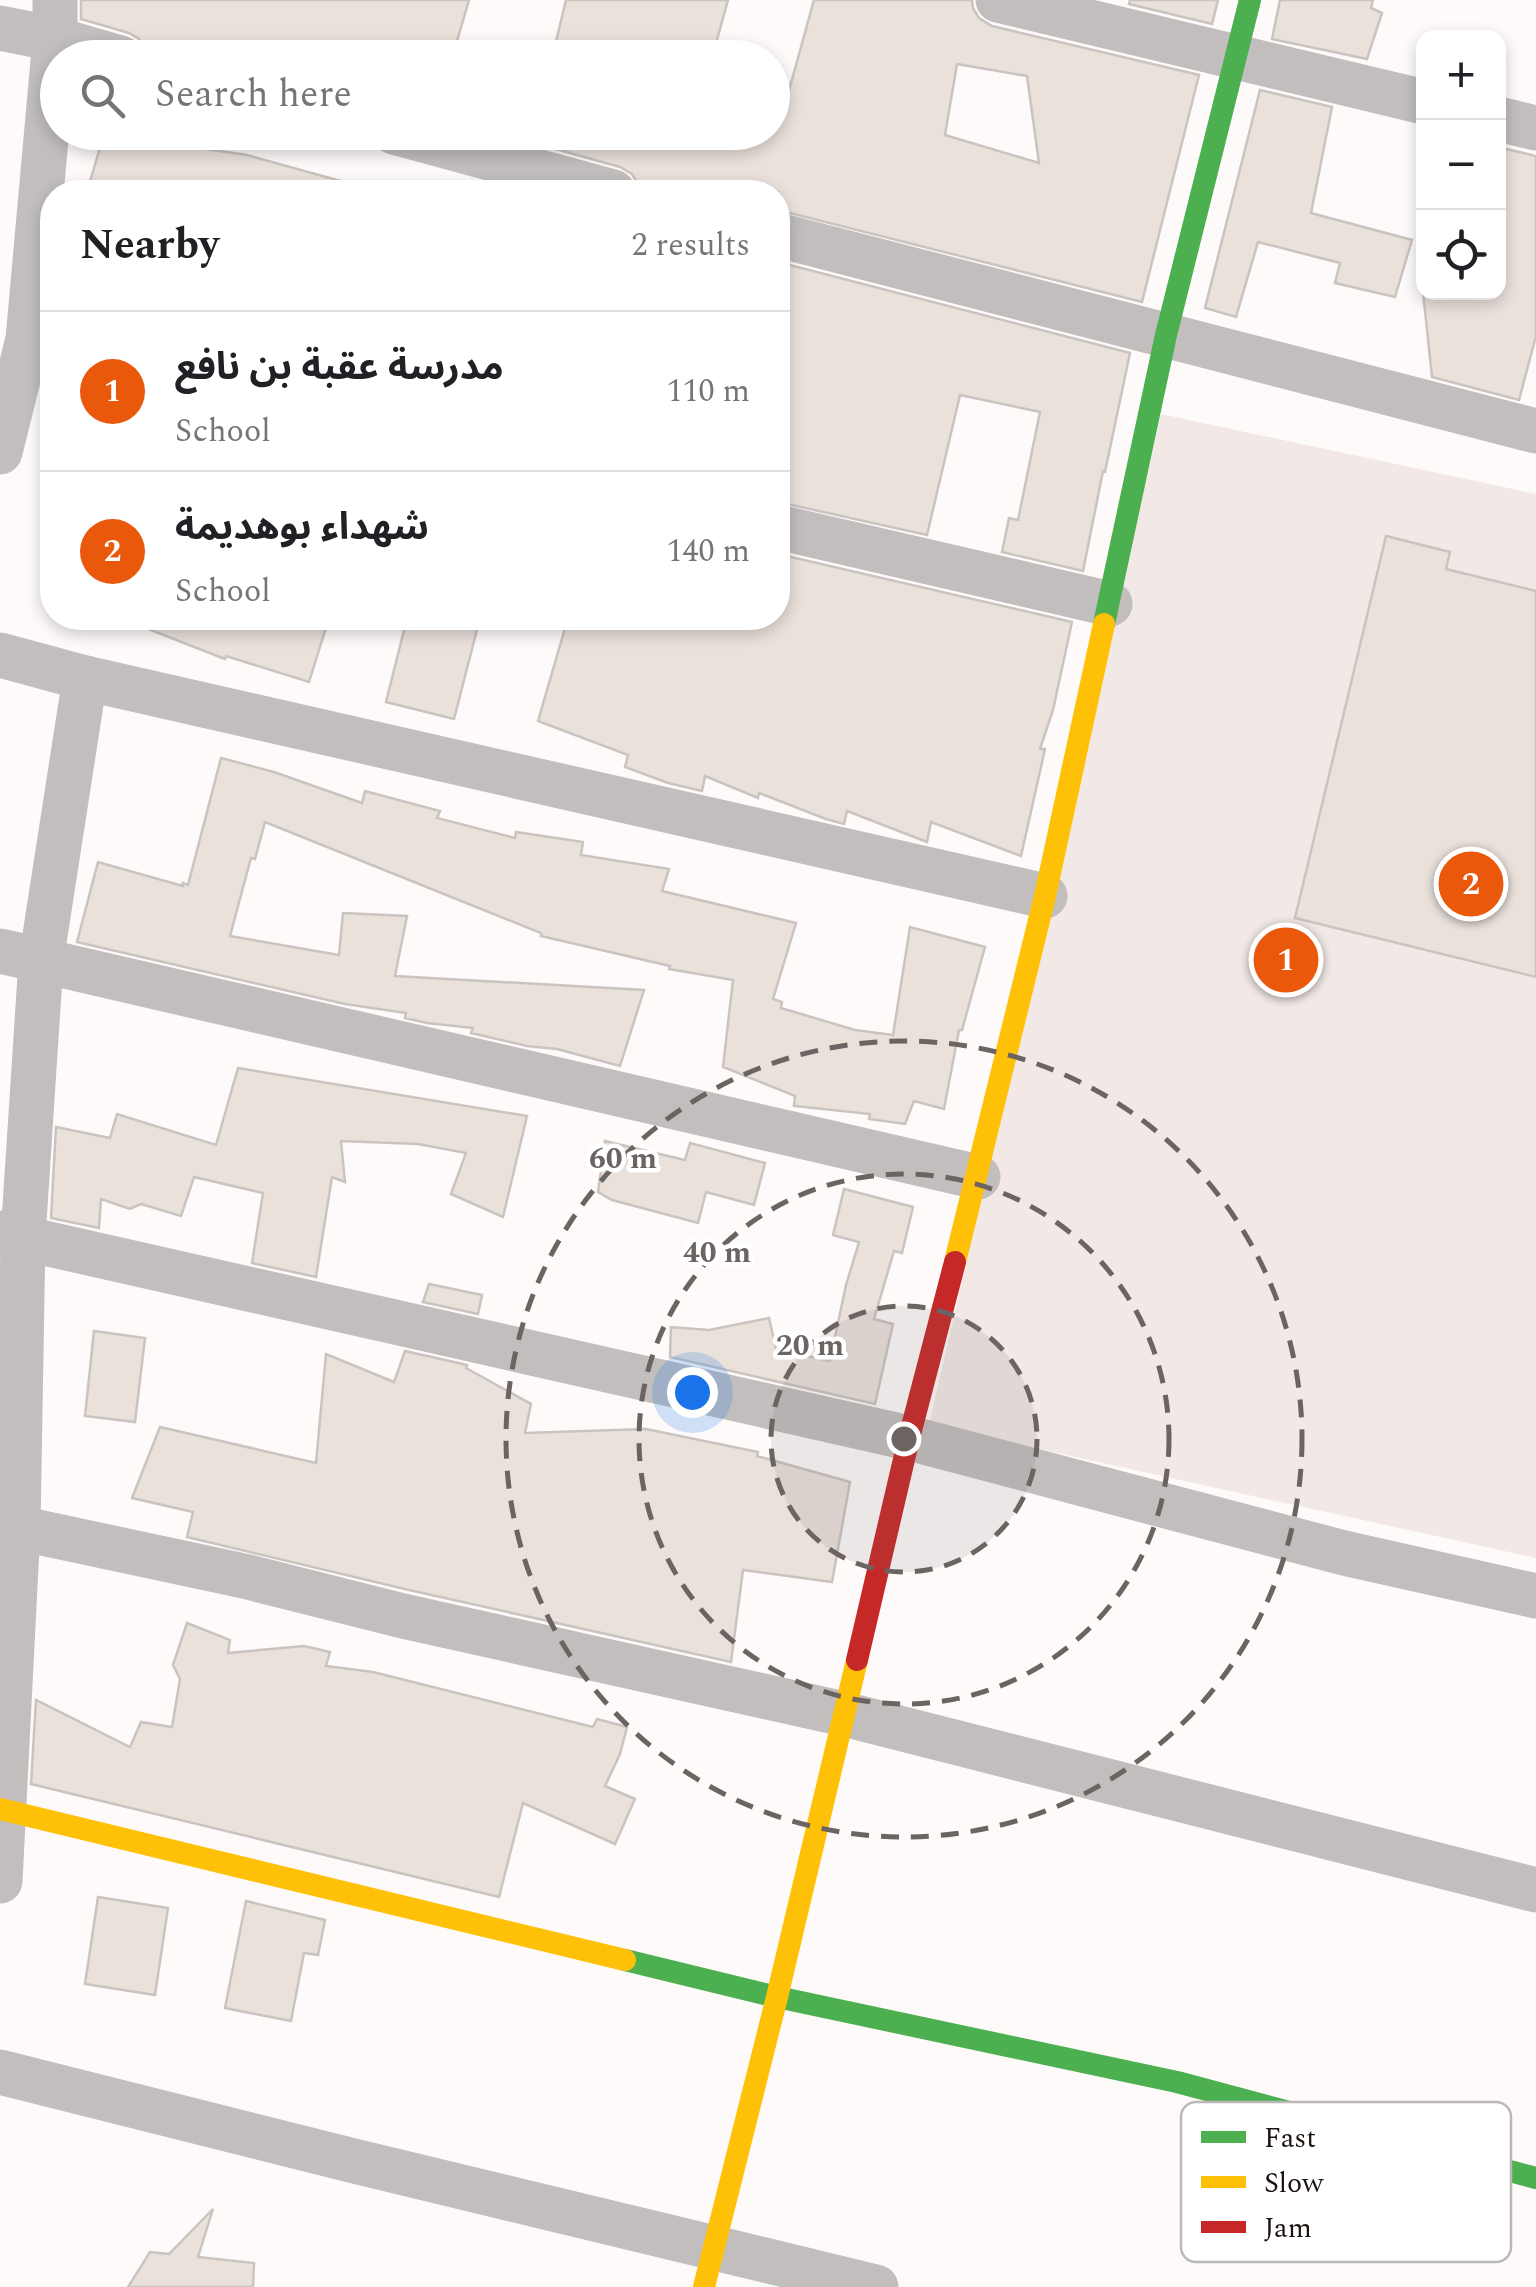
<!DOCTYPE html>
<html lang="en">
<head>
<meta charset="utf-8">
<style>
  body { margin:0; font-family:Spectral,"Noto Sans Arabic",serif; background:#f6f6f6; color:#202124 }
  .controls { position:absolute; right:30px; top:30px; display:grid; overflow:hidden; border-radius:20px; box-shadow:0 5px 15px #0003 }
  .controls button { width:90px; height:90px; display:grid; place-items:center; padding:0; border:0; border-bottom:2px solid #e0e0e0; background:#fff; color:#202124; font:50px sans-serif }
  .you { position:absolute; left:692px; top:1392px; width:35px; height:35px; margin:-25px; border:8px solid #fff; border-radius:50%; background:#1a73e8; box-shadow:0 0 0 15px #1a73e833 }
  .badge { display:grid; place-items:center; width:65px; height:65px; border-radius:50%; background:#ea580c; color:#fff; font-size:32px; font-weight:700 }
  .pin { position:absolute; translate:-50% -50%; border:5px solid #fff; box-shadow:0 2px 10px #0006 }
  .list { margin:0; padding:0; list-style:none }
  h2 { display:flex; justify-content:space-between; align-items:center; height:130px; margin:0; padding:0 40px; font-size:42px }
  h2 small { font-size:32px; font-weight:400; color:#757577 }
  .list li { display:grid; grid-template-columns:65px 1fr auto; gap:30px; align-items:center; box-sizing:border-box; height:160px; padding:0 40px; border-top:2px solid #e0e0e0 }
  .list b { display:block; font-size:38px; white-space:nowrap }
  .list p { margin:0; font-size:32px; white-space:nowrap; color:#757577 }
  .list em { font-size:32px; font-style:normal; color:#757577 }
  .icon { flex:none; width:55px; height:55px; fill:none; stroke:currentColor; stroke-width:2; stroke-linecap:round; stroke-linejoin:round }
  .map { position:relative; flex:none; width:1536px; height:2287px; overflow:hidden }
  .search { position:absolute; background:#fff; box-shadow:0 5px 15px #0003; left:40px; top:40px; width:750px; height:110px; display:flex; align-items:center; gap:25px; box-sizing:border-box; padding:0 35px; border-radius:55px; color:#757577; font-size:38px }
  .panel { position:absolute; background:#fff; box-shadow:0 5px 15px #0003; left:40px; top:180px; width:750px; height:450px; border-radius:40px }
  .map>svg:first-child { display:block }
  .built { fill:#f2e9e6 }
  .building { fill:#eae1db; stroke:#c9c4c0; stroke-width:2.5; fill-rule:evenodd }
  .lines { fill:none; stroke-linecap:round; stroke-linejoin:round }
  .street { stroke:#c1bebd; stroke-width:45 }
  .fast { stroke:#4caf50; stroke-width:22 }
  .slow { stroke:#ffc107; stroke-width:22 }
  .jam { stroke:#c62828; stroke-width:22 }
  .ring { fill:none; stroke:#6b6462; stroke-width:5; stroke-dasharray:18 12 }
  .key { fill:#fff; stroke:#bbb8b7; stroke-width:2.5 }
  .key-label { font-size:28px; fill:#1c1310 }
  .centre { fill:#6b6462; stroke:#fff; stroke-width:5 }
  .ring-label { font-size:30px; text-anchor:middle; font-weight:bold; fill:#6b6462; stroke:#fff; stroke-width:9; stroke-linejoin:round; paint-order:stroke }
</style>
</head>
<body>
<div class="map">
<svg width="1536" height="2287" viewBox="0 0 1536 2287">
  <rect width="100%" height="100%" fill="#fdfaf9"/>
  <polygon class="built" points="1161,414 1536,494 1536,1558 929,1425"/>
  <g class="building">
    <polygon points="81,0 469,0 452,58 195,58 146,50 139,39 129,33 81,19"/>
    <polygon points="566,0 728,0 712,58 552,58"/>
    <path d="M 814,0 L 972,0 L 973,8 L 979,18 L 992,26 L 1199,75 L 1142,302 L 778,210 L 778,192 L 638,192 L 638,184 L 632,174 L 620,167 L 495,132 L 772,132 L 772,110 L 783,112 ZM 957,64 L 1027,76 L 1039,163 L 945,135 Z"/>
    <polygon points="1130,0 1218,0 1212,24 1129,4"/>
    <polygon points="1280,0 1373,0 1371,8 1382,13 1367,59 1272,39"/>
    <polygon points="1260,90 1332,107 1311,213 1412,240 1395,297 1335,283 1340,263 1258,242 1236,317 1205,308"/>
    <polygon points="104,134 247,155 344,182 342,192 87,192"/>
    <polygon points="1498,147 1536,156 1536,336 1519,400 1432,377 1423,292 1498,292"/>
    <polygon points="778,262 1130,353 1105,472 1103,471 1083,571 1002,552 1009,518 1018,520 1040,412 960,395 927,535 778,502"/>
    <polygon points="1386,536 1450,552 1446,569 1536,591 1536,977 1295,918"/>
    <polygon points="778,554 1072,622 1053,710 1040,749 1045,749 1021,856 931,822 927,842 847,811 844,824 826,819 759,793 758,798 705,776 702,791 668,783 625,767 628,755 538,721 568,618 778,618"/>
    <polygon points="125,618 329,618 309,682 226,656 225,659 125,620"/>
    <polygon points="407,618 480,618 454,719 386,702"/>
    <polygon points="221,758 274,772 362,803 365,791 440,811 437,818 515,838 516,832 583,842 581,855 669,869 662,891 796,923 773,999 782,1002 781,1008 855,1030 893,1035 910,927 985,947 962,1030 959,1030 944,1109 914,1101 905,1124 869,1119 870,1114 794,1106 795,1096 723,1067 733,980 669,969 670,966 541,936 541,933 265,822 255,859 251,858 230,936 339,955 343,913 407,916 395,976 644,990 620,1066 557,1049 527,1046 471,1033 473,1028 427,1023 405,1018 406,1013 345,1004 77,942 98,862 183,886 183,883 188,885"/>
    <polygon points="238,1068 527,1116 503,1217 451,1194 466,1153 418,1144 341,1141 345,1182 332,1177 316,1277 252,1263 263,1193 194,1177 181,1216 141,1204 130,1209 101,1199 99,1228 51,1218 56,1127 110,1138 117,1114 216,1145"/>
    <polygon points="605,1141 685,1160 690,1143 765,1163 754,1205 706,1192 698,1223 612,1200 598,1192"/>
    <polygon points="844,1189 913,1207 902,1253 894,1251 874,1319 893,1324 875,1404 670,1357 671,1327 709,1330 769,1318 776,1349 830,1361 846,1285 859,1242 833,1235"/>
    <polygon points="429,1284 482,1295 478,1314 423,1302"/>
    <polygon points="94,1331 145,1338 135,1422 85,1416"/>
    <polygon points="405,1351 467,1365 466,1368 531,1404 525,1433 646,1429 758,1452 757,1456 850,1482 832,1582 743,1570 731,1662 409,1590 187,1537 193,1512 132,1498 160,1427 316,1463 326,1354 394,1382"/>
    <polygon points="187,1623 230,1640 228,1653 304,1646 330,1652 326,1666 373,1672 593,1727 597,1719 627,1727 620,1754 605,1786 635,1799 615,1844 523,1803 499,1897 31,1784 36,1700 130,1747 141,1722 172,1727 180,1679 173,1665"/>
    <polygon points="98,1897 168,1908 155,1995 85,1984"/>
    <polygon points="246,1901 325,1920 318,1955 304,1953 291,2021 225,2008"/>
    <polygon points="213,2209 198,2257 254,2263 253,2287 128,2287 150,2252 169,2254"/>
  </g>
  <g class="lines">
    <g class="street">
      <polyline points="998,0 1424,102"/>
      <polyline points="0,28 55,39 121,58"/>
      <polyline points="1498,119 1536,128"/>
      <polyline points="394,132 613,192"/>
      <polyline points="778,235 1536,431"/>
      <polyline points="0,452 28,339 55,39 55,0"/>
      <polyline points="778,527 1110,604"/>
      <polyline points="0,655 85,678 1045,896"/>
      <polyline points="0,951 978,1177"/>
      <polyline points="0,1233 909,1438 1344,1553 1536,1596"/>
      <polyline points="0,1524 244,1576 403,1616 844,1714 1536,1890"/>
      <polyline points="0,1881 18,1527 23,1237 41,961 85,678"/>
      <polyline points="0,2072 350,2160 876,2287"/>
    </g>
    <g class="fast">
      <polyline points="1104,624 1166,335 1250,0"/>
      <polyline points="625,1960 777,1997 1177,2082 1536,2178"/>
    </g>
    <g class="slow">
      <polyline points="955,1262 1045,896 1104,624"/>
      <polyline points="0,1809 625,1960"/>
      <polyline points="704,2287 777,1997 857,1660"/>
    </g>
    <polyline class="jam" points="857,1660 909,1438 955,1262"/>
  </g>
  <circle cx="904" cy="1439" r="133" fill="#6b6462" fill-opacity=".12"/>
  <g class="ring">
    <circle cx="904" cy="1439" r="133"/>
    <circle cx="904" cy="1439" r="265"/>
    <circle cx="904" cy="1439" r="398"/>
  </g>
  <rect x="1181" y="2102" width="330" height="160" rx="15" class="key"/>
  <rect x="1201" y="2131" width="45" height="12" fill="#4caf50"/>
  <rect x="1201" y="2176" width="45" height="12" fill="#ffc107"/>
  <rect x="1201" y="2221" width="45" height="12" fill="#c62828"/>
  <g class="key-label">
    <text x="1264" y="2147">Fast</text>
    <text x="1264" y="2192">Slow</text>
    <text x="1264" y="2237">Jam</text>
  </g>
  <circle cx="904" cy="1439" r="15" class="centre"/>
  <g class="ring-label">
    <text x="623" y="1168">60 m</text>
    <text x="717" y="1262">40 m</text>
    <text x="810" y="1355">20 m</text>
  </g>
</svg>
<div class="controls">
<button>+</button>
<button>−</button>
<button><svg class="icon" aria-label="locate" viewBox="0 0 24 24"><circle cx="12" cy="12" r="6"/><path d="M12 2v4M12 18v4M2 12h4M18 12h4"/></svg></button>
</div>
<div class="you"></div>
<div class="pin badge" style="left:1286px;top:960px">1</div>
<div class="pin badge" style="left:1471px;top:884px">2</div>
<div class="search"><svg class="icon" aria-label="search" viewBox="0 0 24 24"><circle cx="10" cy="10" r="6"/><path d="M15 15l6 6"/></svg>Search here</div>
<section class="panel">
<h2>Nearby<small>2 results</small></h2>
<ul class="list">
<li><span class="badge">1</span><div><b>مدرسة عقبة بن نافع</b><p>School</p></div><em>110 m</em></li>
<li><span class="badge">2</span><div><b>شهداء بوهديمة</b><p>School</p></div><em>140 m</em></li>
</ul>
</section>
</div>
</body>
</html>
